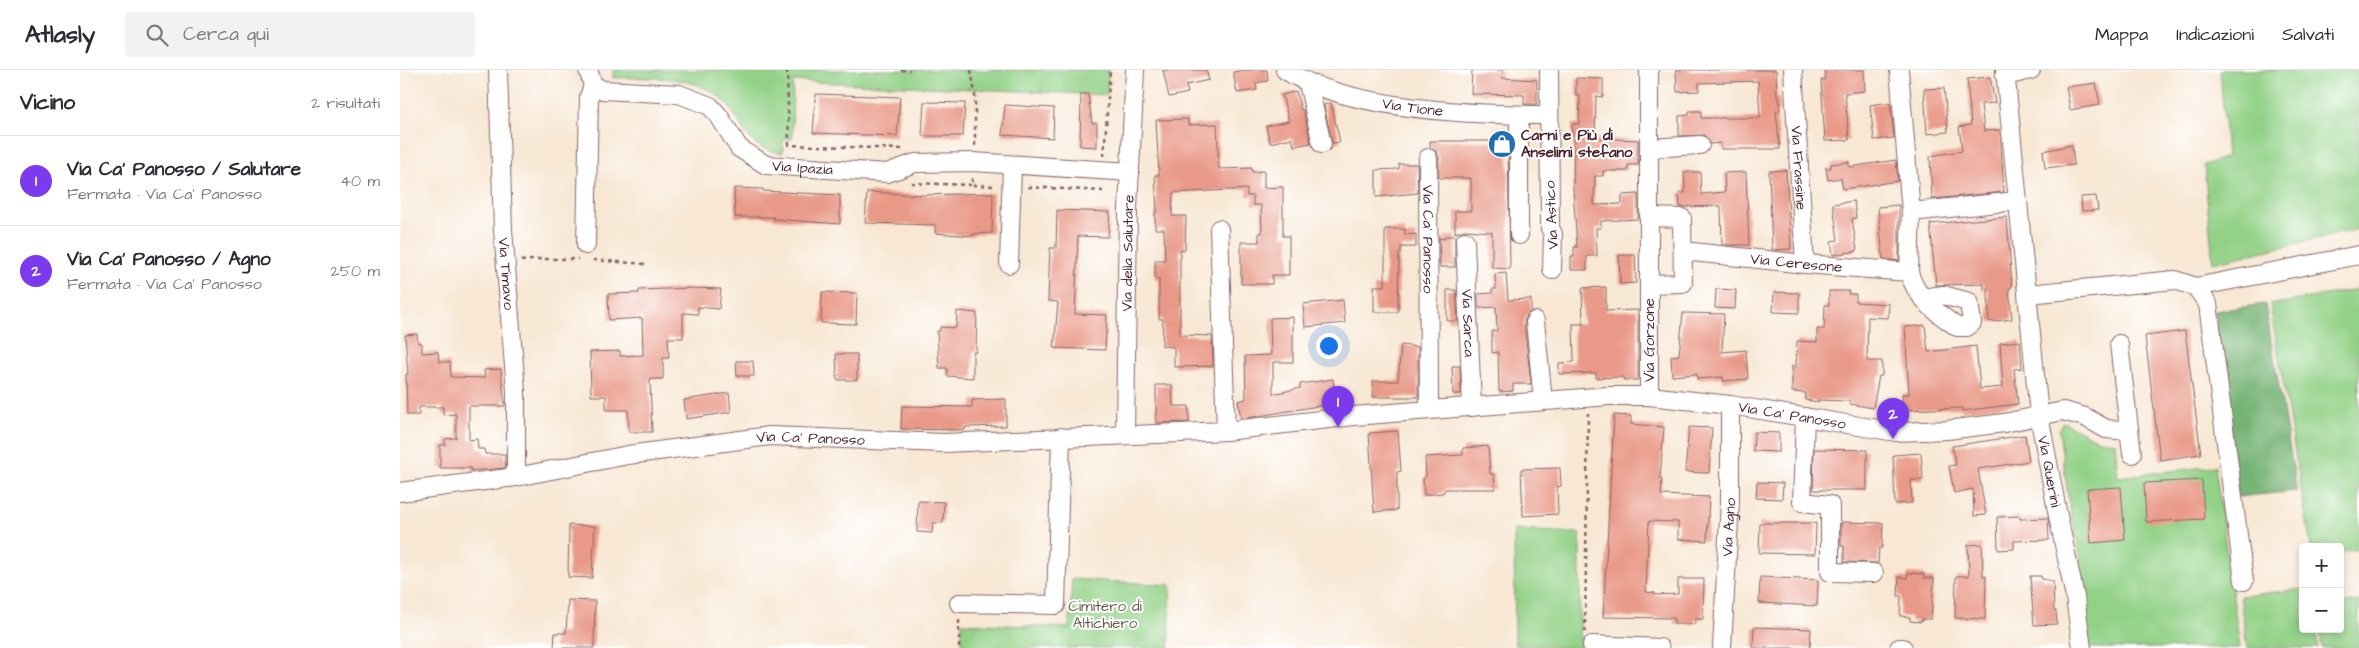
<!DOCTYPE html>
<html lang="it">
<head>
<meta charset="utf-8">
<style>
  body { margin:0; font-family:"Architects Daughter",sans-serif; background:#f2f2f3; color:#2b2b33 }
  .controls { position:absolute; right:15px; bottom:15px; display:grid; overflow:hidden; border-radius:5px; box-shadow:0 2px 8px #0003 }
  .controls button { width:45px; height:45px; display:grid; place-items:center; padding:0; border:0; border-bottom:1px solid #e1e1e2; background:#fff; color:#2b2b33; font:25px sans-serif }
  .you { position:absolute; left:928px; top:275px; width:18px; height:18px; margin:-12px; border:4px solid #fff; border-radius:50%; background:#1a73e8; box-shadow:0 0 0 8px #1a73e833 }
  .badge { display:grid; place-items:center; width:32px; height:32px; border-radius:50%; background:#7c3aed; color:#fff; font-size:16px; font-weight:700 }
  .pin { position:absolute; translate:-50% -41px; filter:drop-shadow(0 1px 2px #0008) }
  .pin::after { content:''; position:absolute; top:26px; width:18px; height:15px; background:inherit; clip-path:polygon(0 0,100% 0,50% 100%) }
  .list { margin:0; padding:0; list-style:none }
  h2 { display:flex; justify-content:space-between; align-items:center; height:65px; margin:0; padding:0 20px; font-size:21px }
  h2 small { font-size:16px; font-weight:400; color:#7c7c81 }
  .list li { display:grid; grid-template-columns:32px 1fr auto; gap:15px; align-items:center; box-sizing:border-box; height:90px; padding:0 20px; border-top:1px solid #e1e1e2 }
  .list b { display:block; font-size:19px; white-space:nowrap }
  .list p { margin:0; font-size:16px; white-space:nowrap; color:#7c7c81 }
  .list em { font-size:16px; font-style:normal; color:#7c7c81 }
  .icon { flex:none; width:28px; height:28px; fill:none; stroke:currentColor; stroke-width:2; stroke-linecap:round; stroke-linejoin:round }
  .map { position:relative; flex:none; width:1959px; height:578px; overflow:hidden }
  header { display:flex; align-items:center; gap:30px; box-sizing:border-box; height:70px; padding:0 25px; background:#fff; border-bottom:1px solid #e1e1e2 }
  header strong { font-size:24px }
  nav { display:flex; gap:28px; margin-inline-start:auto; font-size:18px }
  .search { width:350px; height:45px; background:#f2f2f3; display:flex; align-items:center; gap:12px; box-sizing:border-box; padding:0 18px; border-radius:5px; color:#7c7c81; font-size:19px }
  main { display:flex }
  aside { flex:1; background:#fff }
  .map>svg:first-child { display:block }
  .green { fill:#93d187; stroke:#6e7859 }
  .forest { fill:#76b374; stroke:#606950 }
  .building { fill:#e99987 }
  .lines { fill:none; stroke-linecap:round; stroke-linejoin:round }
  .minor-casing { stroke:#876566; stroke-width:20 }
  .path { stroke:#876566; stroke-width:2.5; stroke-dasharray:4 4; stroke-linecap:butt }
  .minor { stroke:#fff; stroke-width:18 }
  .labels { text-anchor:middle; stroke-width:4; stroke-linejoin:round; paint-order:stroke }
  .street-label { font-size:15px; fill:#4a1f2b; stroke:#fff }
  .poi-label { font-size:15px; font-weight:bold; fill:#4a1f2b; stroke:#fff; text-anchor:start }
  .park-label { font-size:15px; fill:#645d4b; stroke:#fff }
</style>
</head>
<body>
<header>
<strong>Atlasly</strong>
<div class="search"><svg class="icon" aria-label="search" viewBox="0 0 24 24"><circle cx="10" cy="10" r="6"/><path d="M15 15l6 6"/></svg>Cerca qui</div>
<nav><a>Mappa</a><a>Indicazioni</a><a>Salvati</a></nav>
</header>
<main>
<aside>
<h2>Vicino<small>2 risultati</small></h2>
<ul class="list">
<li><span class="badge">1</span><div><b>Via Ca' Panosso / Salutare</b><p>Fermata · Via Ca' Panosso</p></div><em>40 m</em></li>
<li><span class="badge">2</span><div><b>Via Ca' Panosso / Agno</b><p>Fermata · Via Ca' Panosso</p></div><em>250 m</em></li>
</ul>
</aside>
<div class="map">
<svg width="1959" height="578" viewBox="0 0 1959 578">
  <rect width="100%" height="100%" fill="#fff"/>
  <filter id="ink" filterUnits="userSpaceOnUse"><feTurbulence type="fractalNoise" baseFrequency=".02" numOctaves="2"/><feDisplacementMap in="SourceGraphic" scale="10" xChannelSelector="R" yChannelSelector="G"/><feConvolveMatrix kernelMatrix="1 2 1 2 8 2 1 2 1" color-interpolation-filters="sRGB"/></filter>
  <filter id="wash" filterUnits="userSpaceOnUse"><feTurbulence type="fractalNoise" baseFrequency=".0096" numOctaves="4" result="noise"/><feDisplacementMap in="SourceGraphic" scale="20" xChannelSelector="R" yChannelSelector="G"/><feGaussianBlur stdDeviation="1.12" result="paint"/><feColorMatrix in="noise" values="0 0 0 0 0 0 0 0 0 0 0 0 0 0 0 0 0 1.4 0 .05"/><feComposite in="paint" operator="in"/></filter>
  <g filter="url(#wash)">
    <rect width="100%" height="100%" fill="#f7e7d3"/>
    <g class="green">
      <path d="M 213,0 L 708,0 L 707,25 L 393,11 L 392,69 L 383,70 L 383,83 C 338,79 346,47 317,25 C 288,4 247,8 213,8 Z"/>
      <polygon points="1820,0 1959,0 1959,159 1813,193 1804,95 1827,87"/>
      <polygon points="1959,219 1959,479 1940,482 1940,477 1911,477 1870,235"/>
      <polygon points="1663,352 1698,370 1715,372 1718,407 1815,396 1840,578 1688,578 1673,493 1681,490 1669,433 1659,360"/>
      <polygon points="1114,460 1180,463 1180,578 1115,575"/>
      <polygon points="672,509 771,515 769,578 562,578 562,553 669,558"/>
      <polygon points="1903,519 1903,559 1916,559 1918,578 1847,578 1840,526"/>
      <polygon points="1959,531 1959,578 1922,578 1920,559 1940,559 1940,534"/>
    </g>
    <polygon class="forest" points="1865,234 1897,421 1838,427 1815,241"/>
    <g id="blocks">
      <g class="building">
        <polygon points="763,0 806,0 809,10 786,15 788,23 769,27"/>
        <polygon points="844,0 867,0 868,11 856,13 857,20 837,23 833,2"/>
        <polygon points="1072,0 1103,0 1102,8 1137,10 1137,34 1124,34 1124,25 1071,24"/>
        <polygon points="1276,0 1376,0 1377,27 1379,27 1380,40 1376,41 1380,79 1321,79 1321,73 1310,74 1304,65 1279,66 1279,46 1289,45 1289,41 1301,41 1301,48 1360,48 1358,11 1299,13 1299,21 1277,22"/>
        <polygon points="1425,0 1464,0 1465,21 1445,23 1449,70 1425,71 1421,10 1425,10"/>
        <polygon points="1590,7 1595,33 1581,34 1584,61 1600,60 1604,122 1532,129 1530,86 1562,81 1559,57 1571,55 1567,9"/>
        <polygon points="1176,8 1203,9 1203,27 1196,26 1195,68 1238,70 1238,95 1228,95 1228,101 1203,101 1203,106 1195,106 1194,135 1222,134 1222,125 1238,124 1238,149 1201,151 1201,158 1196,158 1197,186 1187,186 1187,200 1171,200 1171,186 1174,186 1174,177 1177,177 1173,118 1174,70 1172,70 1172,54 1179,54 1180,26 1176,26"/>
        <polygon points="1696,13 1700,35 1670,40 1666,17"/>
        <polygon points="1544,18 1548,62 1527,64 1524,19"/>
        <polygon points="896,21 901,40 903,40 911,73 894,76 892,68 870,73 866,56 889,51 882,25"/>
        <polygon points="416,24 500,27 497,66 413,63"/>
        <polygon points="681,24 688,24 692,53 697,53 697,77 680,76"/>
        <polygon points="524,32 565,33 563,66 522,66"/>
        <polygon points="1490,32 1494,68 1474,70 1470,35"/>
        <polygon points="931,33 940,72 932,73 924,35"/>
        <polygon points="605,35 654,38 653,68 602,65"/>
        <polygon points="788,49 788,55 817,54 819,99 852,98 852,102 864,101 864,118 883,117 883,166 889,166 889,205 872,205 872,214 841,214 841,172 859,172 859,163 862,163 861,135 853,135 853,126 847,126 847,119 773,123 772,146 786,146 785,180 780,180 780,265 812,266 813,296 774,297 774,277 762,276 763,249 759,249 759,209 755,209 755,190 765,190 764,159 755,159 755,142 757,142 755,105 759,105 756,50"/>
        <polygon points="1030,71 1108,71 1110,199 1092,198 1092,162 1065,160 1055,163 1055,141 1071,141 1071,108 1039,108 1039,87 1037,82 1030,78"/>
        <polygon points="1672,75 1674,95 1645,98 1643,81"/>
        <polygon points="1496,90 1498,111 1443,119 1441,108 1428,110 1426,98 1431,98 1431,94 1449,92 1449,97"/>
        <polygon points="999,94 1017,94 1018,123 976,127 976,100 999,99"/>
        <polygon points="1386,100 1391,179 1372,180 1369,101"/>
        <polygon points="1284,102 1300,102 1301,124 1325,122 1324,103 1346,102 1349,175 1322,175 1321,136 1280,137 1279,123 1285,123"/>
        <polygon points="334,118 363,119 363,121 440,125 440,154 373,149 374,147 335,147"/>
        <polygon points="467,122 523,125 593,123 592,163 573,164 573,166 535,163 535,155 465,153"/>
        <polygon points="1696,126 1698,140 1682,141 1681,127"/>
        <polygon points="1454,131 1456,148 1452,149 1457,181 1433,185 1431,171 1438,170 1433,134"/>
        <polygon points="1499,135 1499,191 1483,189 1478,137"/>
        <polygon points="657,140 710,142 708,167 678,166 675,244 707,245 705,280 654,278 658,232 648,231 650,178 656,178"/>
        <polygon points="1607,147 1612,217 1609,218 1612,249 1589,252 1588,219 1584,220 1584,214 1536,215 1530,154"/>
        <polygon points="985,159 1005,159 1005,165 1016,164 1016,177 1001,177 1001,183 999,183 998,242 974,242 974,216 985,216"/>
        <polygon points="1045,166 1055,166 1055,197 1040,197 1039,168 1045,169"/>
        <polygon points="1219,185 1235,185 1236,213 1220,214"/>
        <polygon points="1106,203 1108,230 1131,229 1131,241 1126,246 1124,252 1131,314 1113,314 1113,321 1099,322 1098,282 1092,283 1092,261 1097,261 1096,237 1078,238 1078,224 1092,223 1092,219 1096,219 1095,204"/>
        <polygon points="1206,217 1206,241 1238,240 1238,310 1224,310 1223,307 1196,308 1196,303 1159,304 1159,293 1174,292 1173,254 1183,254 1182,218"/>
        <polygon points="291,218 321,219 319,239 298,237 298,244 283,243 283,268 268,268 269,288 263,288 263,309 250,309 252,362 229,362 228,340 206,340 206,326 191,326 190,282 220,281 220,286 243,285 242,248 209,250 208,224 239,223 239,220"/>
        <polygon points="1316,219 1336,220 1335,239 1315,238"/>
        <polygon points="1047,220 1056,220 1058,251 1047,251"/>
        <polygon points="1429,221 1449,221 1448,224 1456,224 1456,232 1489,234 1488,248 1468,247 1467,291 1482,291 1482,306 1479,306 1473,338 1450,334 1450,331 1418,330 1418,332 1405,330 1406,323 1392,322 1392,296 1396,297 1397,271 1417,272 1417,259 1424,259 1425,235 1429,235"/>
        <polygon points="422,222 457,223 456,254 421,253"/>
        <polygon points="1374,222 1399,223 1399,243 1373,242"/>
        <polygon points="943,230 945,253 905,257 903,234"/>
        <polygon points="557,241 577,243 576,282 573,282 573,308 547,306 547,298 539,298 537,261 540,261 540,257 556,258"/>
        <polygon points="1283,243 1324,244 1322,282 1346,280 1348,309 1323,311 1323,307 1297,309 1297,304 1272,306 1271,286 1279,285"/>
        <polygon points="893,247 893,292 873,292 873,324 900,318 900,314 933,309 936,333 841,349 838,331 846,329 845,286 871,285 870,248"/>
        <polygon points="1525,255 1528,282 1576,276 1580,319 1603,317 1600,273 1620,271 1622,298 1614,299 1618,334 1562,341 1562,338 1503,340 1502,324 1509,324 1505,257"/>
        <polygon points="1785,261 1801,384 1760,390 1745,266"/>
        <polygon points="17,264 18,273 22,273 22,283 38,282 39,292 50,292 51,307 85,308 84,300 101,299 105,336 69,336 69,370 77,369 78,379 84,379 85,384 105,384 105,398 71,401 71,398 40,398 40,375 45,375 45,369 56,368 56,344 43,345 43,337 19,337 19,345 7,345 6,304 8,304 5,265"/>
        <polygon points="1001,275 1018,277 1018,327 973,327 973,311 998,311"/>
        <polygon points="436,284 457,284 457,310 437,310"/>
        <polygon points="336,291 353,291 354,306 337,306"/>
        <polygon points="1052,296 1060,296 1061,324 1053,324"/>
        <polygon points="756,315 772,315 773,336 789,336 789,352 756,353"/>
        <polygon points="329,323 331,342 286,349 284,330"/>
        <polygon points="606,329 606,356 565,357 565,360 501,359 502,336 572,337 572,330"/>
        <polygon points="1214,345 1231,346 1231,354 1264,357 1260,409 1262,409 1261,425 1309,427 1307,471 1278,469 1278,452 1249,451 1246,522 1255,523 1255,525 1278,524 1278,509 1304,509 1303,549 1295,549 1295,554 1274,554 1274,548 1203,547"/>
        <polygon points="1289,357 1312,358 1309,403 1285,402"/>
        <polygon points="998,361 1001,401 997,402 997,440 974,442 969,363"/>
        <polygon points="1354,362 1379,363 1379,382 1353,381"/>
        <polygon points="1625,365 1629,391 1578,399 1586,445 1574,446 1573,419 1554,423 1549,396 1556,395 1552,376"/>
        <polygon points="1088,376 1090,404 1094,404 1095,419 1045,419 1043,423 1024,425 1023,409 1026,406 1025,387 1063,385 1063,378"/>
        <polygon points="1414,379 1467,380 1467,420 1413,420"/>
        <polygon points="1521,383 1523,410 1511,410 1512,433 1495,434 1493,385"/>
        <polygon points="1160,398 1161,416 1157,417 1158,444 1123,446 1121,399"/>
        <polygon points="1802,410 1804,449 1746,452 1744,413"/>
        <polygon points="1357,412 1383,413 1382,429 1356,428"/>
        <polygon points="1721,417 1725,470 1691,473 1687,419"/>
        <polygon points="518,431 544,432 543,453 533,453 532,463 517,462"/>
        <polygon points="1620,446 1620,449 1648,448 1649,470 1614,471 1614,479 1598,480 1597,447"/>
        <polygon points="1441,452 1483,453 1482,478 1479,478 1478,493 1444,492 1444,476 1441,476"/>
        <polygon points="1360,453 1416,453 1415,484 1359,483"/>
        <polygon points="169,455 195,456 192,508 168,507"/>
        <polygon points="1582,474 1583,506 1586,506 1585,549 1555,548 1556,506 1569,506 1568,475"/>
        <polygon points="1508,503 1524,504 1524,508 1534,508 1531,549 1522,549 1521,552 1510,551 1510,547 1500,546 1501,526 1498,526 1499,507 1507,508"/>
        <polygon points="1630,506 1641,506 1642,509 1653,511 1654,541 1656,541 1657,554 1634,555"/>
        <polygon points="1360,507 1418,510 1417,536 1359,533"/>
        <polygon points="168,530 195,531 194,578 154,578 155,563 166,563"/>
        <polygon points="1354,557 1411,559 1410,578 1353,578"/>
      </g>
    </g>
  </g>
  <g filter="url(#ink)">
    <use href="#blocks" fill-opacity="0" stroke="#876566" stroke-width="1"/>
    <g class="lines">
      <defs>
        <g id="minor">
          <path id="s1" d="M 98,0 L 103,160 L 116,321 L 116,407"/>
          <path id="s2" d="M 188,0 L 193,15 L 203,20 L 279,24 L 310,36 L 319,46 L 339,78 L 366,95 L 487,103 L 515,93 L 573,92 L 730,102"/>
          <path id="s3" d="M 885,0 C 947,40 1076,45 1149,45"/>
          <polyline points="1149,0 1150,158 1153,164 1152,200"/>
          <path id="s4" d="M 1393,0 L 1405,194"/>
          <path id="s5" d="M 1605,0 L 1639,345 L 1658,446 L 1675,527 L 1682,578"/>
          <polyline points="1605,6 1631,0"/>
          <polyline points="908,13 922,74"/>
          <polyline points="1119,45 1119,165"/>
          <polyline points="1249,78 1300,75"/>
          <path id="s6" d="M 1028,88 L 1029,340"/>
          <polyline points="1511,142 1617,131"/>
          <polyline points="819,159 826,361"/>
          <path id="s7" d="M 1065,171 L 1072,337"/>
          <polyline points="186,175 189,27 193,15"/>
          <path id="s8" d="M 1283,181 L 1405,194 L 1509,202 L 1511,142 L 1499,0"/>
          <polyline points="609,194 612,95"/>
          <path d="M 1509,202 C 1515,227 1537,243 1557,257 L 1567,257 L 1572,253 L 1569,232 L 1543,225 L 1523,228"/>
          <polyline points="1249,214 1283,213 1282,148 1250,147"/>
          <polyline points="1796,217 1959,185"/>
          <polyline points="1628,224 1775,210 1796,217 1808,234 1844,511"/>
          <polyline points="1135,251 1143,331"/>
          <polyline points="1719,274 1732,384"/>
          <polyline points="1249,326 1249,0"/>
          <polyline points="1405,347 1402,432 1430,435 1430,502 1474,503"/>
          <path id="s9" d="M 725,365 L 728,138 L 735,0"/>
          <path id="s10" d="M 0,422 L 116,407 L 228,385 L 370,366 L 544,373 L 826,361 L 954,346 L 1209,326 L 1249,326 L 1330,335 L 1496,362 L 1547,360 L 1604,353 L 1663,341 L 1685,347 L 1706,359 L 1717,360 L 1729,358"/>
          <polyline points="559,533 656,535 661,367"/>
          <polyline points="1192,575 1260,578"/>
          <path id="s11" d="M 1322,578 L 1330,431 L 1330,335"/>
          <polyline points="1499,578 1503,578"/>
        </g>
      </defs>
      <use href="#minor" class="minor-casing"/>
      <g class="path">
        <polyline points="387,0 389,75 503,79"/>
        <polyline points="501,0 510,0"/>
        <polyline points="571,0 575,23 575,76"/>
        <polyline points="704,86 710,0"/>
        <polyline points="572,108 572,115 595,116"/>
        <polyline points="511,113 572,115"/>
        <polyline points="628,117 703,121"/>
        <polyline points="193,190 245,194"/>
        <polyline points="121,191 141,189 178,189"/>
        <polyline points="1185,562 1188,343"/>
        <polyline points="559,578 559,549"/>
      </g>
      <use href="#minor" class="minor"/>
    </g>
  </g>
  <defs>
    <symbol id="shop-disc" viewBox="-11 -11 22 22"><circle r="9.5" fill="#1f6fb2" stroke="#fff"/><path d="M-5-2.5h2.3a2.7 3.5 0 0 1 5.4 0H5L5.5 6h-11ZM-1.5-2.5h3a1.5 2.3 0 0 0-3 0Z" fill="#fff"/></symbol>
  </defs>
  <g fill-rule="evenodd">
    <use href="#shop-disc" x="1086" y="58" width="32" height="32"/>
  </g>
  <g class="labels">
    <g class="street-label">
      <text dy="5" stroke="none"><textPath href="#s3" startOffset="134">Via Tione</textPath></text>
      <text dy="5" stroke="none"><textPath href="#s2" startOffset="256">Via Ipazia</textPath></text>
      <text dy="5" stroke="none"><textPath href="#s4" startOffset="98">Via Frassine</textPath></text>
      <text transform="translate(1151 145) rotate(-93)" y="5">Via Astico</text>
      <text dy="5" stroke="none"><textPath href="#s6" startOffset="81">Via Ca' Panosso</textPath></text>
      <text dy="5" stroke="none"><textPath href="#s9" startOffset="182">Via della Salutare</textPath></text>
      <text dy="5" stroke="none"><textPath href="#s8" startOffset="114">Via Ceresone</textPath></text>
      <text dy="5" stroke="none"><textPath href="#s1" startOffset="204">Via Timavo</textPath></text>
      <text dy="5" stroke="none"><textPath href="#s7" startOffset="82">Via Sarca</textPath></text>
      <text transform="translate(1249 270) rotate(-90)" y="5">Via Gorzone</text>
      <text dy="5" stroke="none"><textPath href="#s10" startOffset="1400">Via Ca' Panosso</textPath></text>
      <text dy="5" stroke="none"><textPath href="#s10" startOffset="415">Via Ca' Panosso</textPath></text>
      <text dy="5" stroke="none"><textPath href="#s5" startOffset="404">Via Querini</textPath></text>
      <text dy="5" stroke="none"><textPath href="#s11" startOffset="121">Via Agno</textPath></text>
    </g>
    <g class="poi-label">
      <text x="1121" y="70">Carni e Più di<tspan x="1121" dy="17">Anselimi stefano</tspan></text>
    </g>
    <g class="park-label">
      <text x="705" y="541">Cimitero di<tspan x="705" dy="17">Altichiero</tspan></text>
    </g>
  </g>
</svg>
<div class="controls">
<button>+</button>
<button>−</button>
</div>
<div class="you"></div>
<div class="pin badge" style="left:938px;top:357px">1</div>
<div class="pin badge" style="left:1493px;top:369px">2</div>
</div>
</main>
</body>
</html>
